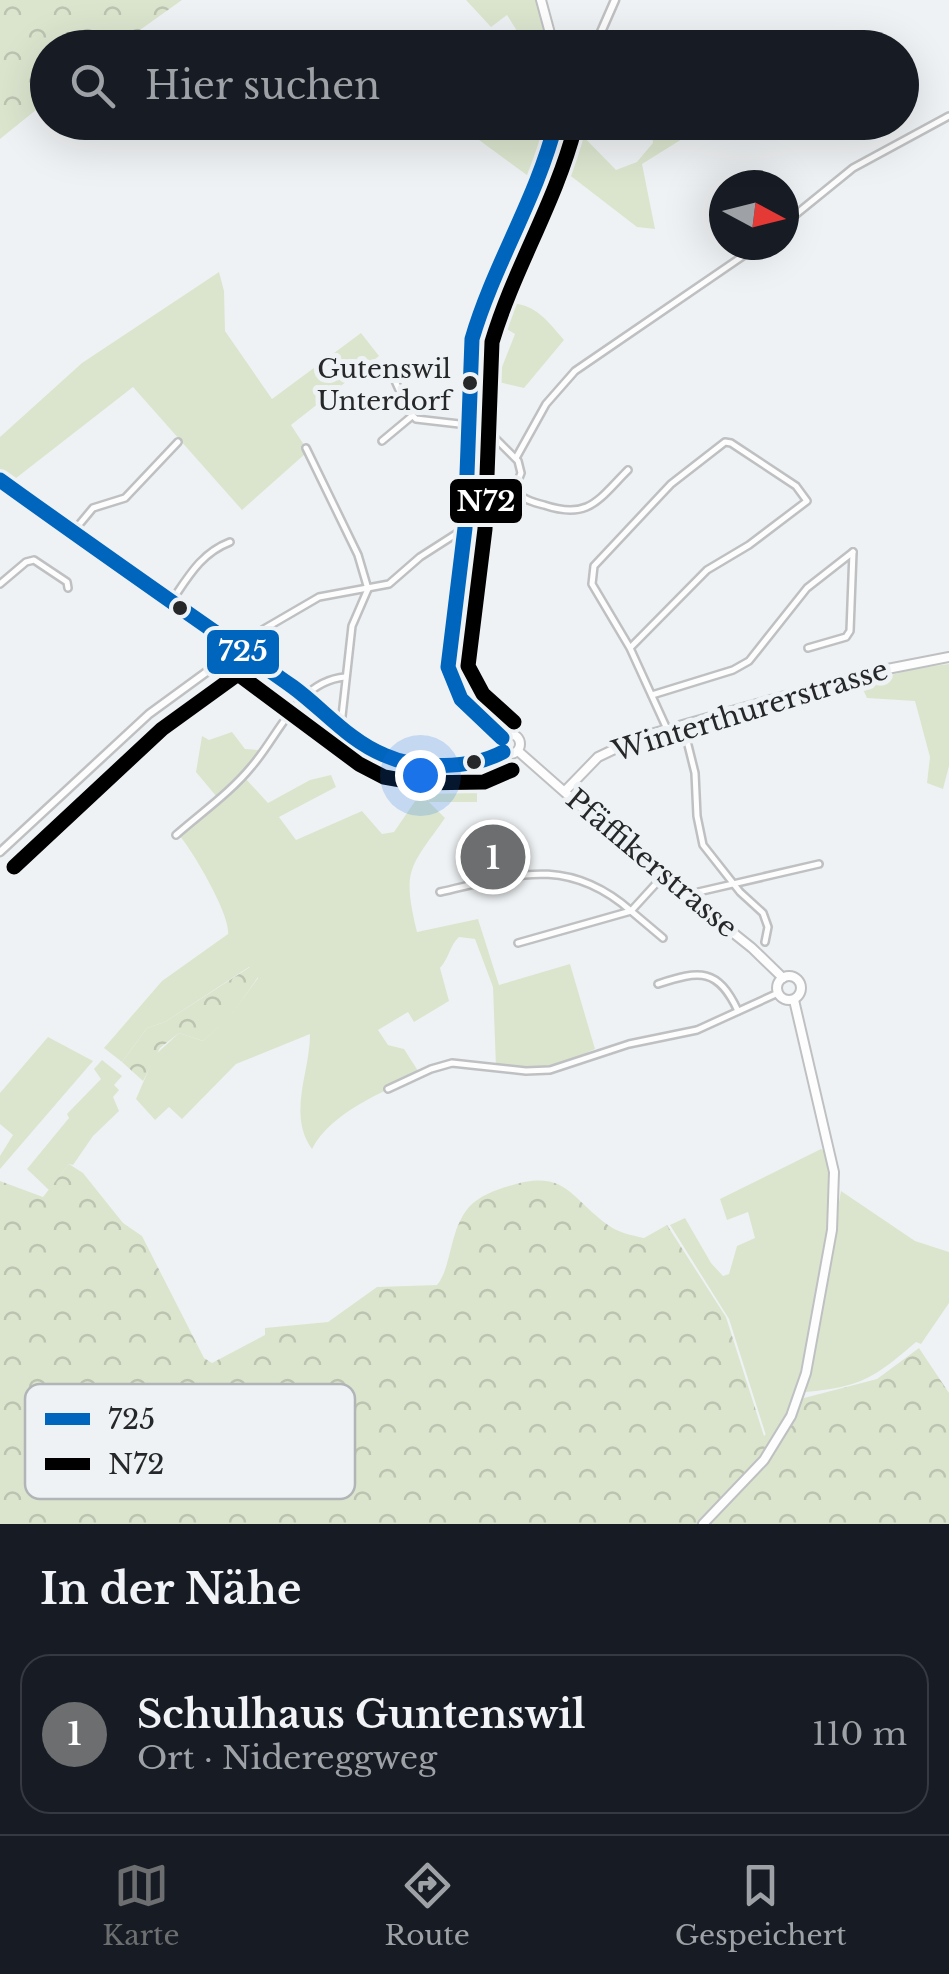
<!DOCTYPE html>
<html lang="de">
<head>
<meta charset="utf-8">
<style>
  body { margin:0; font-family:"Libre Baskerville",serif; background:#242831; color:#f1f3f6 }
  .compass { position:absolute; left:709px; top:170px; width:90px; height:90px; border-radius:50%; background:#171b24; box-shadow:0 10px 40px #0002; rotate:97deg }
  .you { position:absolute; left:420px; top:775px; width:35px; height:35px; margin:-25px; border:8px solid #fff; border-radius:50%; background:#1a73e8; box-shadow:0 0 0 15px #1a73e833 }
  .badge { display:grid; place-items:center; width:65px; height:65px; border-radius:50%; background:#6c6e6f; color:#fff; font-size:32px; font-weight:700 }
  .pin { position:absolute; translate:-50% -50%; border:5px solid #fff; box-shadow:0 2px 10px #0006 }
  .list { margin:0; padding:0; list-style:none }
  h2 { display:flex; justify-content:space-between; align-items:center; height:130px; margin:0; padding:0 40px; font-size:42px }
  h2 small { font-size:32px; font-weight:400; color:#9ea1a6 }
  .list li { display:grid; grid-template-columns:65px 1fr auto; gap:30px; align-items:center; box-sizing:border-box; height:160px; margin:0 20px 20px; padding:0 20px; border:2px solid #363941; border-radius:30px }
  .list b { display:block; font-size:38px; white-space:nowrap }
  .list p { margin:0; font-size:32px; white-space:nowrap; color:#9ea1a6 }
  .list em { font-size:32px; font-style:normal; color:#9ea1a6 }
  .icon { flex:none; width:55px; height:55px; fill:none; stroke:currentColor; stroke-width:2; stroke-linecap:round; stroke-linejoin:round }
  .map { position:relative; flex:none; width:949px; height:1524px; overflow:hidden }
  .search { position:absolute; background:#171b24; box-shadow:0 10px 40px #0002; left:30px; right:30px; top:30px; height:110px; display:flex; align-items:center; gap:25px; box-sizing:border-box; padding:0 35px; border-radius:55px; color:#9ea1a6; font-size:38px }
  .sheet { height:310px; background:#171b24 }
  nav { display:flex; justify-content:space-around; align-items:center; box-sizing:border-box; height:140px; border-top:2px solid #363941; background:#171b24; font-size:28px; color:#9ea1a6 }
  nav a { display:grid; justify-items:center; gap:5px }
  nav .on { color:#6c6e6f }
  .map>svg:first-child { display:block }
  .green { fill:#dbe5ce }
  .forest { fill:url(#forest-crowns) }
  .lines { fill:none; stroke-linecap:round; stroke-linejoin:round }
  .minor-casing { stroke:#bfc0c2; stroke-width:10 }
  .tertiary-casing { stroke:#bfc0c2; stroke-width:11 }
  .secondary-casing { stroke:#bfc0c2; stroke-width:12 }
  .minor { stroke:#fdfdfd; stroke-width:5 }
  .tertiary { stroke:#fdfdfd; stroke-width:6 }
  .secondary { stroke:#fdfdfd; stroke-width:8 }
  .bus-1-casing { stroke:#eef2f5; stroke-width:22 }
  .bus-2-casing { stroke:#eef2f5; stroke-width:22 }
  .bus-1 { stroke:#0065bd; stroke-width:15 }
  .bus-2 { stroke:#000; stroke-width:15 }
  .bus-dot { fill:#262728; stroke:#eef2f5; stroke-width:4 }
  .labels { text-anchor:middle; stroke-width:10; stroke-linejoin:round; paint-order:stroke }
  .bus-label { font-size:26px; fill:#262728; stroke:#eef2f5; text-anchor:end }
  .street-label { font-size:28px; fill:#262728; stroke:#eef2f5 }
  .key { fill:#eef2f5; stroke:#b2b5b8; stroke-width:2.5 }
  .key-label { font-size:28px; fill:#262728 }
  .line-badge { stroke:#eef2f5; stroke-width:4 }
  .badge-label { font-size:28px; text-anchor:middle; font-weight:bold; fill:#fff }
</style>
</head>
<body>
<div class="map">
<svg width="949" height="1524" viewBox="0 0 949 1524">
  <defs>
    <pattern id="forest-crowns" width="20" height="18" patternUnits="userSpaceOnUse" patternTransform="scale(2.5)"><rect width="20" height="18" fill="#dbe5ce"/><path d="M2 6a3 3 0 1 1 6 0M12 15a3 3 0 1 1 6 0" fill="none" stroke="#bcc4b1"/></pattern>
  </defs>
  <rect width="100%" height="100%" fill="#eff2f4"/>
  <g class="green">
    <polygon points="466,0 537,0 548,47 527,47 507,15 491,27"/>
    <polygon points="456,123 530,123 543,137 544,123 551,123 535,181"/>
    <polygon points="570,123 616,170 637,162 653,143 651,123 706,124 642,164 655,229 637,227 554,163"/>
    <polygon points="219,272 224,291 225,331 272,399 361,333 379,356 291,425 306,448 305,454 242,510 133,387 11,482 0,474 0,437 82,363"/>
    <path d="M 490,302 C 531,301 539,310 564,340 L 524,388 L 482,378 L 482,368 L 502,367 L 515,334 L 485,316 Z"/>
    <polygon points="949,664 949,766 943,789 927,783 930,757 915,701 867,698 860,683 918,668"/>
    <path d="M 232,732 L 245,749 L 259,750 L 245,778 L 268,803 L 310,780 L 331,775 L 336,787 L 279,817 L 296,840 L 362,811 L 382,834 L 394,832 L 420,794 L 429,801 L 429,772 L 477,772 L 477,802 L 429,802 L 445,818 C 409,869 402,869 417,932 L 478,919 L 499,985 L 570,964 L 595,1049 C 563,1064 532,1073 496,1067 L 493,987 L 475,939 L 459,937 C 450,945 449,958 440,968 L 449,1001 L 414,1022 L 408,1012 L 378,1030 L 388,1045 L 404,1049 L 420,1074 C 384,1092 332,1111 312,1149 C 287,1114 310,1073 310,1034 L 236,1064 L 182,1119 L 169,1107 L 155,1120 L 136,1099 L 155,1055 L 179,1033 L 203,1041 L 231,1015 L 258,978 L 249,967 L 165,1022 L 147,1028 L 122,1062 L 104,1048 L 162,981 L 228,934 C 231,916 193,851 179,835 L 216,796 L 196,772 L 202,736 L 209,740 Z"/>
    <polygon points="48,1037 93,1061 0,1169 0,1156 13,1135 0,1124 0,1093"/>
    <polygon points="102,1060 122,1076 114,1085 119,1090 113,1097 119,1111 93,1136 73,1165 69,1164 49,1190 27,1169 69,1118 67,1114 101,1079 94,1069"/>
    <polygon points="821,1149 824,1151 831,1185 831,1211 804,1364 785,1420 769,1445 729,1319 670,1225 685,1218 711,1263 723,1276 729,1274 737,1246 755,1238 748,1212 727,1220 720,1199"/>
    <path d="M 841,1191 L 915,1241 L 949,1252 L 949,1303 L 921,1344 L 916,1342 C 875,1377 862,1387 806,1392 Z"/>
  </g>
  <g class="forest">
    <polygon points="0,0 182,0 116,47 48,48 47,101 0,139"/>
    <polygon points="250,967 257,970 258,977 231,1016 203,1041 179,1033 160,1048 143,1081 122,1062 147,1028 165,1022"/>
    <path d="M 69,1164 L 83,1173 L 123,1223 L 142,1236 L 204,1358 L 212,1363 L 265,1335 L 265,1328 L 328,1322 L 377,1287 L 437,1285 C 452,1267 449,1230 469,1207 C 479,1196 495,1190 509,1186 C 566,1168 569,1197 608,1225 C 619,1233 631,1235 644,1238 L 667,1225 L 726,1317 L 764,1436 L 804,1398 L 877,1379 L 919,1348 L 949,1393 L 949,1524 L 0,1524 L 0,1181 L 43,1197 Z"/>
  </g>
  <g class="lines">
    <defs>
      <g id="minor">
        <polyline points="784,224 853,168 949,116"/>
        <polyline points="392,374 409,412 416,419 468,425"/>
        <polyline points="382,441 412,416"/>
        <polyline points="306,448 358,555 368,589"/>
        <polyline points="516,458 546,404 575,371 759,245"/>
        <path d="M 514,491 C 523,499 532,502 544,505 C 589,520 598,500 628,470"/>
        <polyline points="73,532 93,508 125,498 178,442"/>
        <polyline points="0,584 26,562 34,560 67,582 68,588"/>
        <path d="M 171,602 C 188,577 201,553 230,542"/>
        <polyline points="630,648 707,570 749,545 807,501 796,486 731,443 725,442 671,484 594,566 592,584 630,648 667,729"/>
        <polyline points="808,648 846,637 850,631 853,552"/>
        <polyline points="238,649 264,629 319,597 389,584 420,557 473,523 514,491 521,473 518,461 490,433 470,428"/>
        <polyline points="652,695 733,670 749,661 807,588 853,552"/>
        <polyline points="341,725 352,626 368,589"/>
        <polyline points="683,725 695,773 697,816 703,845 740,892 763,913 768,927 765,942"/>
        <polyline points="401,761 401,769 419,795"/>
        <path d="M 176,835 C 201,813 231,792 252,766 C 279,735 298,681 345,677"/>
        <path d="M 440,892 C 515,875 567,855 631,911 L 663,876"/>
        <polyline points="688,898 694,893 819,864"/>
        <polyline points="518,943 631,911 663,938"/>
        <path d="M 658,984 C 700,970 718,968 738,1011"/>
        <polyline points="388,1089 431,1069 452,1063 526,1071 550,1070 629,1044 697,1030 778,993"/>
      </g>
      <g id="tertiary">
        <polyline points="594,48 615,0"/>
        <polyline points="0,852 149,714 238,649"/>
      </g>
      <g id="secondary">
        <polyline points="541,0 554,48"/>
        <path d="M 0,480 C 97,551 195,619 293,687 C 324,708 351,741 385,756 C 409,766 482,769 503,752"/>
        <circle cx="510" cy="744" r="10"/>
        <path d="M 502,738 C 476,718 454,700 448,667 L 465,528 L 472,339 L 481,309 L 545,165 L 556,122"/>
        <polyline points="518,751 636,855 752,948 783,978"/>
        <polyline points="566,790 598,757 640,737 867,673 949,657"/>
        <circle cx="789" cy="988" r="12"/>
        <polyline points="703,1524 764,1460 791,1416 806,1373 832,1230 834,1172 794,1000"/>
      </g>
    </defs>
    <use href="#minor" class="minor-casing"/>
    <use href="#tertiary" class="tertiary-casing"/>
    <use href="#secondary" class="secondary-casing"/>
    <use href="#minor" class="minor"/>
    <use href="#tertiary" class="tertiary"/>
    <use href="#secondary" class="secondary"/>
    <defs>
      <g id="bus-1">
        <path d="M 0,480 C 97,550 195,618 293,687 C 323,709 349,741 384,755 C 417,770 471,769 503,752"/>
        <path d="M 502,738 L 461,699 L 448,667 L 465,528 L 472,339 C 494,264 537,198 556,122"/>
      </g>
      <g id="bus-2">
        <path d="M 514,722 L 483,694 L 468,666 L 485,529 L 492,342 C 514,268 556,202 575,127"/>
        <polyline points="14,867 162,729 238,674 359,764 384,777 418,783 484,782 512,770"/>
      </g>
    </defs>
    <use href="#bus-1" class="bus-1-casing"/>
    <use href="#bus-2" class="bus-2-casing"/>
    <use href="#bus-1" class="bus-1"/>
    <use href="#bus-2" class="bus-2"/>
  </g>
  <g class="bus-dot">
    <circle cx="470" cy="383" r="9"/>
    <circle cx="180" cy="608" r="9"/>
    <circle cx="474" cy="762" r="9"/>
  </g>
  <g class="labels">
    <g class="bus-label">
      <text x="451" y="378">Gutenswil<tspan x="451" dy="32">Unterdorf</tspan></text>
    </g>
    <g class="street-label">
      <text transform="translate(750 710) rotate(-17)" y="10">Winterthurerstrasse</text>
      <text transform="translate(652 863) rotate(40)" y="10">Pfäffikerstrasse</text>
    </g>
  </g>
  <rect x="25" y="1384" width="330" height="115" rx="15" class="key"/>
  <rect x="45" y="1413" width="45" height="12" fill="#0065bd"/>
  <rect x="45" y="1458" width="45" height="12" fill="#000"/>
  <g class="key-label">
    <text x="108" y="1429">725</text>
    <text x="108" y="1474">N72</text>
  </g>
  <g class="line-badge">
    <rect x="448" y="477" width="76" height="48" rx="10" fill="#000"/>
    <rect x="205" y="628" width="76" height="48" rx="10" fill="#0065bd"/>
  </g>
  <g class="badge-label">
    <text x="486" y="511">N72</text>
    <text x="243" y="661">725</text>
  </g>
</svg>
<svg class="compass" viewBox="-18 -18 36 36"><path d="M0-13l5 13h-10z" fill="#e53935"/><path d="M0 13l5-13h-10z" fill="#9ea1a6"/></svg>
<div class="you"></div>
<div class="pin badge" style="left:493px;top:857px">1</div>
<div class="search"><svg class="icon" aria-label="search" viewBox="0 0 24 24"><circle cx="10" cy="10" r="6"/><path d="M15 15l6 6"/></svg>Hier suchen</div>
</div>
<section class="sheet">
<h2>In der Nähe<small></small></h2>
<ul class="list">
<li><span class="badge">1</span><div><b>Schulhaus Guntenswil</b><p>Ort · Nidereggweg</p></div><em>110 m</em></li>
</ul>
</section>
<nav>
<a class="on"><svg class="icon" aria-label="map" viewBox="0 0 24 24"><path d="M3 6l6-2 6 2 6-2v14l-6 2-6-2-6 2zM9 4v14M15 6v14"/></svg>Karte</a>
<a><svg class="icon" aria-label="directions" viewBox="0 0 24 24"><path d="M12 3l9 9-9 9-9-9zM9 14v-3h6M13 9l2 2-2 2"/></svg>Route</a>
<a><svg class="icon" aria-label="saved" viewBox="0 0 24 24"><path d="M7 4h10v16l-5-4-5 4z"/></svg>Gespeichert</a>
</nav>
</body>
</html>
